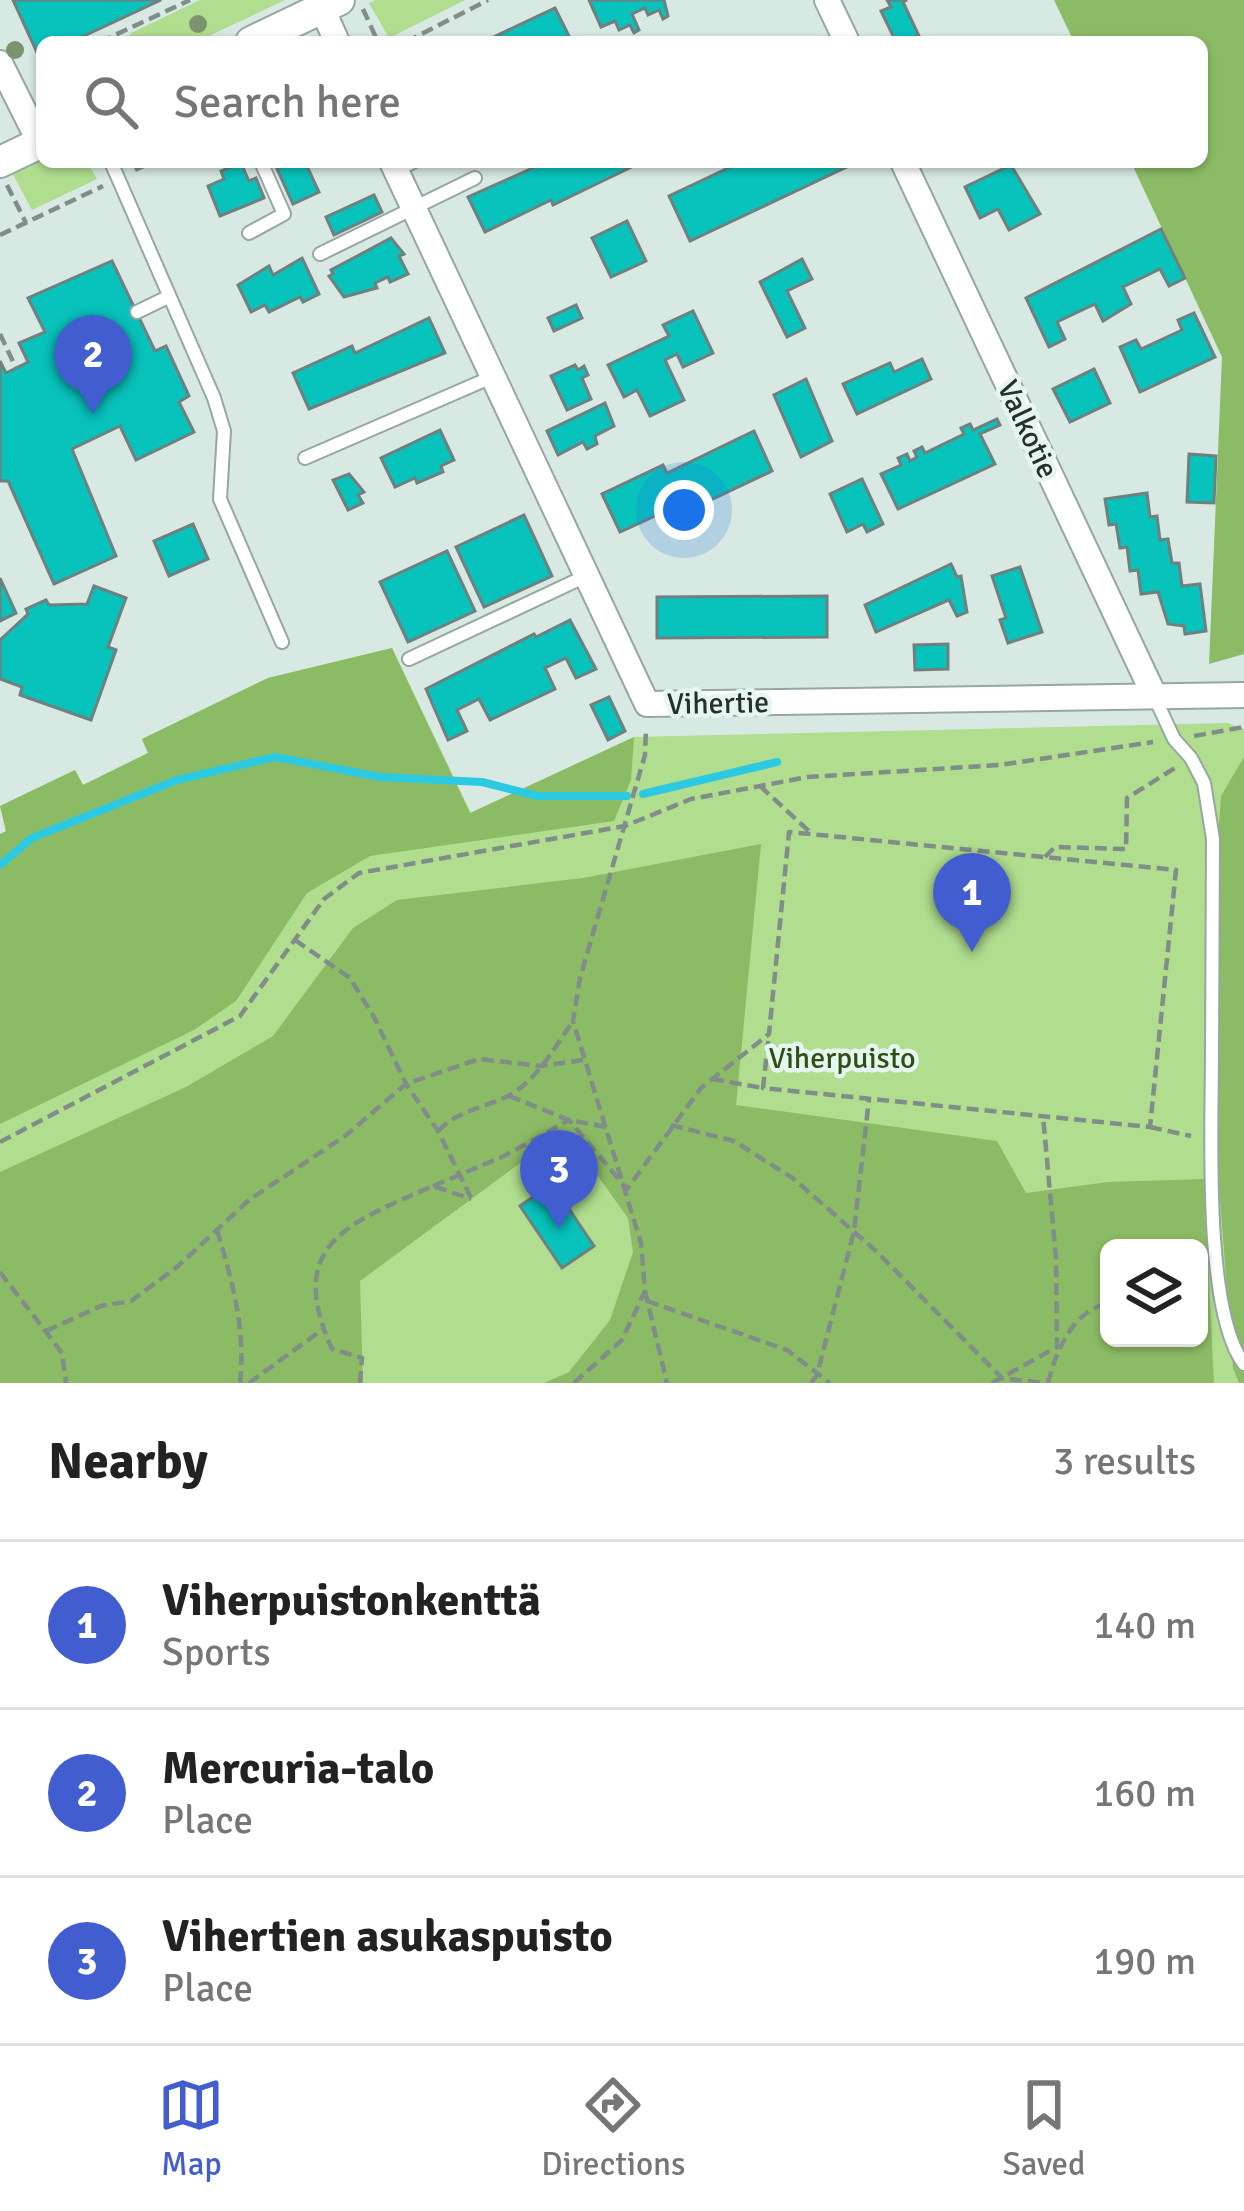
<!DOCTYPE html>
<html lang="en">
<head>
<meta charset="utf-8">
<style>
  body { margin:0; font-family:Signika,sans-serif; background:#f2f2f2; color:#222 }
  .controls { position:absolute; right:36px; bottom:36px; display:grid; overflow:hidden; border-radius:18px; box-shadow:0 3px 9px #0004 }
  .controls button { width:108px; height:108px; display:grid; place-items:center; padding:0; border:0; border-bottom:3px solid #e0e0e0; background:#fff; color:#222; font:60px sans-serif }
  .you { position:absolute; left:684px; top:510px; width:42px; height:42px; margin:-30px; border:9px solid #fff; border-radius:50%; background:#1a73e8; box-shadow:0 0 0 18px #1a73e833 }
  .badge { display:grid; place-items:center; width:78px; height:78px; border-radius:50%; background:#425dd0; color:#fff; font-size:39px; font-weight:700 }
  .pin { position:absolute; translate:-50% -99px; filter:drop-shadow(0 3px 6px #0008) }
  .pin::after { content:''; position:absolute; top:63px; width:42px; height:36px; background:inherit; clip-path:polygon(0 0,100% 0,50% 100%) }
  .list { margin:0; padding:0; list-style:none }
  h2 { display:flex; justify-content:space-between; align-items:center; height:156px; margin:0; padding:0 48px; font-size:51px }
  h2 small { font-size:39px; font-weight:400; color:#767676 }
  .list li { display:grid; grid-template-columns:78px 1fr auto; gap:36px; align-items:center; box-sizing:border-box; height:168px; padding:0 48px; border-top:3px solid #e0e0e0 }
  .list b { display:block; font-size:45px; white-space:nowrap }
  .list p { margin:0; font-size:39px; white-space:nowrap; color:#767676 }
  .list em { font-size:39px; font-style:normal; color:#767676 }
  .icon { flex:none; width:66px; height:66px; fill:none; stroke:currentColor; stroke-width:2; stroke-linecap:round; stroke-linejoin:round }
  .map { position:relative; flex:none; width:1244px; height:1383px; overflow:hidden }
  .search { position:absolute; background:#fff; box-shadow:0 3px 9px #0004; left:36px; right:36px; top:36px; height:132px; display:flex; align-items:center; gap:30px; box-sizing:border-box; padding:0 42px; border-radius:18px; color:#767676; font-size:45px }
  .sheet { height:660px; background:#fff }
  nav { display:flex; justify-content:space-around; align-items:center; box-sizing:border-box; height:168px; border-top:3px solid #e0e0e0; background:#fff; font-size:33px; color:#767676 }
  nav a { display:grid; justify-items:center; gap:6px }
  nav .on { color:#425dd0 }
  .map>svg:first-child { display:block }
  .green { fill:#b0dd8e; fill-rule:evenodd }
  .forest { fill:#8cbb65; fill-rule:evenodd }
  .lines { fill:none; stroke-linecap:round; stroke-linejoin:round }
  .stream { stroke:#2ccae2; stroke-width:8 }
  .building { fill:#08c2bc; stroke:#6f807f; stroke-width:3 }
  .service-casing { stroke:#96a7a1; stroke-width:16 }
  .minor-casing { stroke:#96a7a1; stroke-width:28 }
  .tertiary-casing { stroke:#96a7a1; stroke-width:34 }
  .path { stroke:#818d88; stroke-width:4.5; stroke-dasharray:12 6; stroke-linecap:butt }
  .service { stroke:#fff; stroke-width:12 }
  .minor { stroke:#fff; stroke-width:24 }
  .tertiary { stroke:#fff; stroke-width:30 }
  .tree { fill:#7b9470 }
  .labels { text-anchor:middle; stroke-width:9; stroke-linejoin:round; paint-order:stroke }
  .street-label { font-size:30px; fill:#272e2b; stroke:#e4f6ef }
  .park-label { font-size:30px; fill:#304e12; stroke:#e4f6ef }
</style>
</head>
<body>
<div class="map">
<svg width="1244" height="1383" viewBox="0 0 1244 1383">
  <rect width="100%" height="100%" fill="#d7e9e2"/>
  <g class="green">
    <polygon points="200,0 285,0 196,42 126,42 131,33"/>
    <polygon points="376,0 465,0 389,38 369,3"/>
    <polygon points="42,157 42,162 87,162 97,179 32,210 11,171"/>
    <path d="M 392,648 L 471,813 L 634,737 L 1228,723 L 1244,729 L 1244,1383 L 0,1383 L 0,834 L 6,831 L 0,806 L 75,770 L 83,785 L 148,753 L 142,739 L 268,678 ZM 1109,1248 L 1199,1248 L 1199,1338 L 1109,1338 Z"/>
  </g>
  <g class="forest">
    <polygon points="1054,0 1244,0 1244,654 1209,664 1222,357 1131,162 1202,162 1202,42 1074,42"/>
    <polygon points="392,648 470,813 634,737 631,780 614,821 370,856 307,893 236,1001 194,1030 0,1124 0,834 6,831 0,806 75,770 83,785 148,753 142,739 268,678"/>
    <polygon points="1244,757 1244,1383 1239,1383 1233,1368 1218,1172 1218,838 1221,796"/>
    <path d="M 761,844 L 736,1105 L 997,1141 L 1026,1193 L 1108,1182 L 1204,1179 L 1214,1383 L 544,1383 L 569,1372 L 610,1320 L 633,1252 L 628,1218 L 565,1130 L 360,1281 L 363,1383 L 0,1383 L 0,1172 L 186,1087 L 273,1036 L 353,928 L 397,900 L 583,878 ZM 1199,1248 L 1199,1338 L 1109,1338 L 1109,1248 Z"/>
  </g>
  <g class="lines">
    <g class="stream">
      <polyline points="643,794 777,762"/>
      <polyline points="0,865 32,838 177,780 275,757 380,777 482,782 537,796 627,796"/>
    </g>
  </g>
  <g class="building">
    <polygon points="13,0 161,0 71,42 42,42 39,57"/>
    <polygon points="589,0 664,0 668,16 663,19 659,10 648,15 645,8 632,14 639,30 634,33 630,25 619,30 615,21 601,27"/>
    <polygon points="887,0 907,0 903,2 919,36 896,42 881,11 891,7"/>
    <polygon points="555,8 572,42 483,42"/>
    <polygon points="291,162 305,162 319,192 293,204 277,169"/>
    <polygon points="546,162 642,162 553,205 551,200 485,232 468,197"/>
    <polygon points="741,162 850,162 851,165 690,241 669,196"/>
    <polygon points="241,163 249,181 256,178 264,198 220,216 208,186 224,179 221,171"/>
    <polygon points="1011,165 1040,214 1009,230 998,209 980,218 965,187"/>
    <polygon points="374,195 382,212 334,235 326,217"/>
    <polygon points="627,221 646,261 611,277 592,238"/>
    <polygon points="1161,229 1185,278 1169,286 1160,269 1123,287 1131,304 1103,321 1095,304 1057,322 1065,339 1049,347 1026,298"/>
    <polygon points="391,238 404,254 399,256 408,274 390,282 388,277 375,283 377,288 344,297 329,276 333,274 331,270"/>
    <polygon points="302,258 319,294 303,302 300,297 269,312 265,305 251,312 238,285 269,266 273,275"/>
    <polygon points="802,259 812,279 787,291 805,328 787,337 760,282"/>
    <polygon points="112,261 155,351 166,346 189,396 179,402 194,432 136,460 120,426 72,449 116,556 54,584 8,481 0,481 0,361 6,373 28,362 19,343 45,332 28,298"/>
    <polygon points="576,305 582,318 554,331 548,318"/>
    <polygon points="693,311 713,353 683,367 677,354 665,360 684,400 650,416 637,390 624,397 608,365 669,336 663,325"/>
    <polygon points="1194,313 1215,357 1140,392 1120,347 1136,340 1141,349 1182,330 1178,320"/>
    <polygon points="429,318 445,353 309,409 293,373 352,346 355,353"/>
    <polygon points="922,359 931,379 857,414 843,384 890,363 894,372"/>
    <polygon points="575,365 578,370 584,366 588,375 582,378 591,399 567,410 551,376"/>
    <polygon points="1094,369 1110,403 1070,422 1053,389"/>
    <polygon points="806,379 832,441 801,457 774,395"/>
    <polygon points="605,403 614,426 595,436 597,444 587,449 583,442 558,455 547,431"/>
    <polygon points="997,419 1000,425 980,434 995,464 898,509 881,474 901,465 898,458 907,454 910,461 917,457 914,451 922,447 925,453 964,434 961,428 970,424 973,430"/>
    <polygon points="440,430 454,460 441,466 443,472 417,483 415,478 395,487 381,458"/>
    <polygon points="754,431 772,471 683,513 679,505 620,532 602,494 663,465 667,473"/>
    <polygon points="1189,454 1216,456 1214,503 1187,502"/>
    <polygon points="349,474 364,492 358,495 363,503 348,510 333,480"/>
    <polygon points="862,479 883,524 867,532 863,524 847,532 830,494"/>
    <polygon points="1147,493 1150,517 1157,516 1160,540 1168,539 1172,563 1179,563 1182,586 1200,584 1206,631 1185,634 1184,626 1168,624 1158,592 1141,594 1138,570 1130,571 1127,547 1120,548 1116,524 1109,525 1105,499"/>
    <polygon points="524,515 552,576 484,607 456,547"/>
    <polygon points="193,524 208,559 169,576 154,541"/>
    <polygon points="447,551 475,611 408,642 380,582"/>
    <polygon points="951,564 957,577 961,576 967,612 957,616 949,600 876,632 865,605"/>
    <polygon points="1020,567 1042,632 1008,643 1000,620 1006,618 992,576"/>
    <polygon points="0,578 16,613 0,621"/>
    <polygon points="94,586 126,598 108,647 116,650 91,720 20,695 22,687 0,679 0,640 28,614 26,609 46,600 49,605 87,604"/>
    <polygon points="827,596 827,637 657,638 657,597"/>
    <polygon points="570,620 596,669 576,678 566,658 545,668 555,689 490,720 479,699 457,710 467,731 448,740 426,689 534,634 536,637"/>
    <polygon points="948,644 948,669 915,670 914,645"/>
    <polygon points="609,697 625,731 608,740 591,705"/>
    <polygon points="543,1190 558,1212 567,1206 594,1246 562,1268 520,1206"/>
  </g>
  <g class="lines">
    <defs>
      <g id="service">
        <polyline points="111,162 214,398 224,431 220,499 282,642"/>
        <polyline points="396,170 413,162"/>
        <polyline points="249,233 284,214 261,162"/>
        <polyline points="320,254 475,178"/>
        <polyline points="137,312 168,297"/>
        <polyline points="305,458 492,377"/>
        <polyline points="409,659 586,576"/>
        <path d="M 1154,696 L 1174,739 L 1191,758 L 1204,783 L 1213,839 C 1213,910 1213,981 1212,1053 C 1212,1124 1203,1311 1244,1364"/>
      </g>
      <g id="minor">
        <polyline points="827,0 847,42"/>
        <polyline points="322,8 337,42"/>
        <polyline points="0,63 40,143"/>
        <polyline points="392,162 647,704 1244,695"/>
        <polyline points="903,162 1154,695"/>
      </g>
      <g id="tertiary">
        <polyline points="251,42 339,0"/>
        <polyline points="0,162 42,142"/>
      </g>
    </defs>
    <use href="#service" class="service-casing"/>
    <use href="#minor" class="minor-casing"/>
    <use href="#tertiary" class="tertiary-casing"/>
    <g class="path">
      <polyline points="363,9 378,42"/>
      <polyline points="100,42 190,0"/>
      <polyline points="406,42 488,0"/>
      <polyline points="135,170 152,162"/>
      <polyline points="7,185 26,223"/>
      <polyline points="0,235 103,186"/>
      <polyline points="0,334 16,368"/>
      <polyline points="1194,736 1244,727"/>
      <polyline points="760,786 812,834"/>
      <polyline points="1045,857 1055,847 1126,849 1127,798 1175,768"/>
      <polyline points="295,940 350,978 374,1017 406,1084 438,1131 471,1198"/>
      <polyline points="712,1079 763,1088"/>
      <polyline points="509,1096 569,1120 606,1127"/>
      <polyline points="671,1125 734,1141 794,1179 877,1252 1002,1378 1044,1383"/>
      <polyline points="1150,1127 1191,1136"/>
      <path d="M 438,1131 C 458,1111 479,1109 504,1098 C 535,1084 555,1047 573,1021"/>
      <polyline points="0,1142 240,1016 324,899 359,873 625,826 691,799 808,777 1000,765 1153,742"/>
      <polyline points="433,1186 504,1156 569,1120 627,1189 701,1088 769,1034 789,832 1176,870 1150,1127 763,1088 769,1034"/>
      <path d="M 217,1230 C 232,1280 246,1329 240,1383"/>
      <polyline points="0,1272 62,1353 66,1383"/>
      <polyline points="645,1291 667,1383"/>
      <polyline points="647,1301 787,1350 830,1383"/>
      <polyline points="46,1331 101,1306 131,1301 177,1267 249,1200 345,1136 406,1084 479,1059 541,1066 583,1060"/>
      <polyline points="249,1383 323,1329"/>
      <path d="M 360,1383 L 362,1358 L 332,1349 C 284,1244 349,1223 433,1186 L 471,1199"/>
      <polyline points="574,1383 622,1340 645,1291 641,1243 573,1021 580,978 645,755 646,728"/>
      <polyline points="811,1383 817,1375 854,1231 869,1099"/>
      <polyline points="992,1383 1057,1347 1056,1258 1043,1116"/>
      <path d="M 1048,1383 C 1056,1351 1073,1310 1109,1303"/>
    </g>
    <use href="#service" class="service"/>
    <use href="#minor" class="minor"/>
    <use href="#tertiary" class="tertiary"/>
  </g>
  <g class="tree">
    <circle cx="198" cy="24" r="9"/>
    <circle cx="15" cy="50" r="9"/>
  </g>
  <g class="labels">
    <g class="street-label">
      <text transform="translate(1028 429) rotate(65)" y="10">Valkotie</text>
      <text transform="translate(718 703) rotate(-1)" y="10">Vihertie</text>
    </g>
    <g class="park-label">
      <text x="842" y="1068">Viherpuisto</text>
    </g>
  </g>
</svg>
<div class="controls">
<button><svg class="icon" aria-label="layers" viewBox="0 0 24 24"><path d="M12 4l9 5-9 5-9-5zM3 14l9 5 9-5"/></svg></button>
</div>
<div class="you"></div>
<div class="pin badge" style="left:972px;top:952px">1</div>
<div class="pin badge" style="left:93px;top:414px">2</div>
<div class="pin badge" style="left:559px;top:1229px">3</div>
<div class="search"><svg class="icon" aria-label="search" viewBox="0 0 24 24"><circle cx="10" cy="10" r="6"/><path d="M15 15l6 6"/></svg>Search here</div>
</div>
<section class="sheet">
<h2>Nearby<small>3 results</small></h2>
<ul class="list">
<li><span class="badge">1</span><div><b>Viherpuistonkenttä</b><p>Sports</p></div><em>140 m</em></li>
<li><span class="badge">2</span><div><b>Mercuria-talo</b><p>Place</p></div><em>160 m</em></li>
<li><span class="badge">3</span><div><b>Vihertien asukaspuisto</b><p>Place</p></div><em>190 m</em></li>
</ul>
</section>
<nav>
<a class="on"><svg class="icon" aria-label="map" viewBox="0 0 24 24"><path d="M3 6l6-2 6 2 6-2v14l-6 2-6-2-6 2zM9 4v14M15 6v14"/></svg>Map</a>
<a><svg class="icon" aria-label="directions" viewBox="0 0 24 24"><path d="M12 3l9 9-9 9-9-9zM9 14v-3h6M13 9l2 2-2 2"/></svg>Directions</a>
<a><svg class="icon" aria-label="saved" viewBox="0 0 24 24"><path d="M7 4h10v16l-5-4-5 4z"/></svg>Saved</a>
</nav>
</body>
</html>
